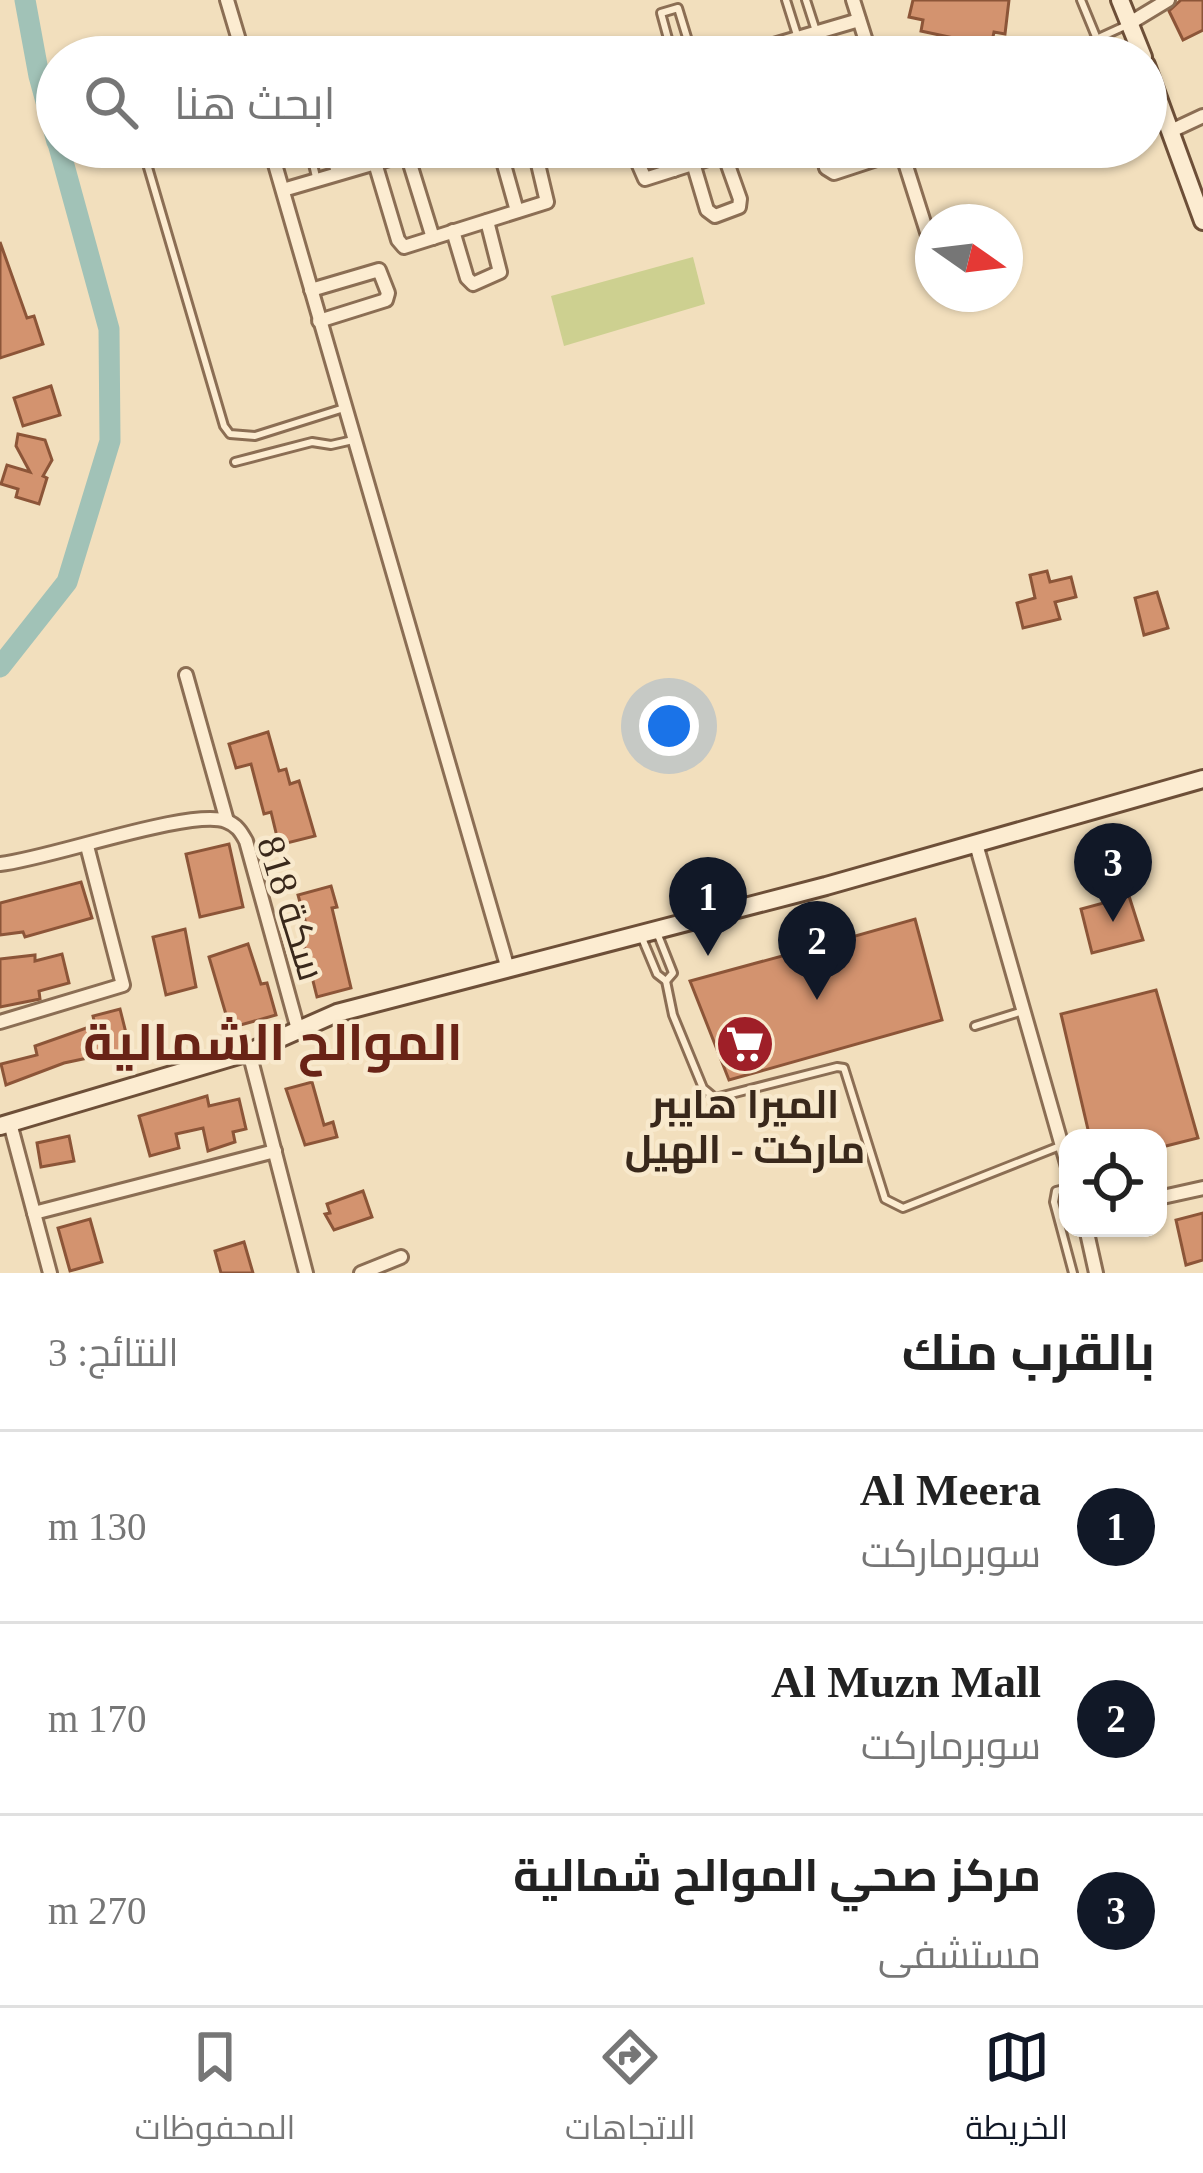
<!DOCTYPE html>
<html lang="ar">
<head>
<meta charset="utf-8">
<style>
  body { margin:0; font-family:"Times New Roman",Cairo,serif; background:#f6f6f6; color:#222; direction:rtl }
  .controls { position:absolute; right:36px; bottom:36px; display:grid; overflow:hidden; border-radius:24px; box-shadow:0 3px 9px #0004 }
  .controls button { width:108px; height:108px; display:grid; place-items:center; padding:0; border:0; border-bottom:3px solid #e0e0e0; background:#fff; color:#222; font:60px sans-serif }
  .compass { position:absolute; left:915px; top:204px; width:108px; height:108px; border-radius:50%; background:#fff; box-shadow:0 3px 9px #0004; rotate:104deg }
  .you { position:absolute; left:669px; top:726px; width:42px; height:42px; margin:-30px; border:9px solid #fff; border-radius:50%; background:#1a73e8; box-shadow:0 0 0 18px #1a73e833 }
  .badge { display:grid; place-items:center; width:78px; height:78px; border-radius:50%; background:#111827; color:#fff; font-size:39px; font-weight:700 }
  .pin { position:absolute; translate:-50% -99px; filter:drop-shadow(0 3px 6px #0008) }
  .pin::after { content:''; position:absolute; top:63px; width:42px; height:36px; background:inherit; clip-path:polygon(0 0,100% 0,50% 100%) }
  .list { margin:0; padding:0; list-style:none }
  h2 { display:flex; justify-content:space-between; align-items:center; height:156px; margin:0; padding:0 48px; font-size:51px }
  h2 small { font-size:39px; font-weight:400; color:#767676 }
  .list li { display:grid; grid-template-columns:78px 1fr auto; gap:36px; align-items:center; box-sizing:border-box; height:192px; padding:0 48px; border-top:3px solid #e0e0e0 }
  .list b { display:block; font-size:45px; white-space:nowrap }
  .list p { margin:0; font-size:39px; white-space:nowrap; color:#767676 }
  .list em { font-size:39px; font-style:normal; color:#767676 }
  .icon { flex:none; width:66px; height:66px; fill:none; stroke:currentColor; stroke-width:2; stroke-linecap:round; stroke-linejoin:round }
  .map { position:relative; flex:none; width:1203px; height:1273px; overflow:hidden; direction:ltr }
  .search { position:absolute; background:#fff; box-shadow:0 3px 9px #0004; left:36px; right:36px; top:36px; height:132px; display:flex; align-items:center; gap:30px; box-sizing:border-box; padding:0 42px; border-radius:66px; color:#767676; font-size:45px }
  .sheet { height:732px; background:#fff }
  nav { display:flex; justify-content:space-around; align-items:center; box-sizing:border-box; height:168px; border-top:3px solid #e0e0e0; background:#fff; font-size:33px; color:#767676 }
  nav a { display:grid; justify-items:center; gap:6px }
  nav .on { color:#111827 }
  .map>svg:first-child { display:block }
  .green { fill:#cdd090 }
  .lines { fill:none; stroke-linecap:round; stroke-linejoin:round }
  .river { stroke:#a1c2b7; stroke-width:21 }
  .building { fill:#d3936f; stroke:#8c5538; stroke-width:3 }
  .lane-casing { stroke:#8b6e54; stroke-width:12 }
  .street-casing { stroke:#8b6e54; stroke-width:18 }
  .secondary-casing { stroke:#6d4f38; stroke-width:22 }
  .lane { stroke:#fcecd1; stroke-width:6 }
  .street { stroke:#fcecd1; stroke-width:12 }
  .secondary { stroke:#fcecd1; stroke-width:16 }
  .labels { text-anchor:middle; stroke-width:9; stroke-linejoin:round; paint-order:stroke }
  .street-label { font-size:39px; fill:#39281b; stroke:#f8e9cd }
  .poi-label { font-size:39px; font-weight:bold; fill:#39281b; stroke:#f8e9cd }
  .district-label { font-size:51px; font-weight:bold; fill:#692316; stroke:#f8e9cd }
</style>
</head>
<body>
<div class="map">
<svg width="1203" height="1273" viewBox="0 0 1203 1273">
  <rect width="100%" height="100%" fill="#f2dfbd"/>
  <polygon class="green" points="693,257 705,304 564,346 551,296"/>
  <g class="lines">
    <g class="river">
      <polyline points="25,0 39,76 57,142"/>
      <polyline points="0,667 67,582 110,441 109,329 59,147"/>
    </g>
  </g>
  <g class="building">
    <polygon points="913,0 1009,0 1005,34 994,32 991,46 921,31 923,20 909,17"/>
    <polygon points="1181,0 1203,0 1203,30 1183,40 1169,11"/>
    <polygon points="0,242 27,318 34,316 43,344 0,358"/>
    <polygon points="51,386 60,415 23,426 14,398"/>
    <polygon points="18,434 45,440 52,460 43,476 47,478 39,504 16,497 18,489 1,484 7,465 30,472 16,446"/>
    <polygon points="1047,571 1050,582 1071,577 1076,597 1055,602 1060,619 1023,628 1017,603 1035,598 1030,575"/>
    <polygon points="1157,592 1168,628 1144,635 1135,598"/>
    <polygon points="268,732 279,771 286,769 290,784 299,781 315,836 279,845 271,812 264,814 251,764 236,768 229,744"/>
    <polygon points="229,844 243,907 200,917 186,854"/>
    <polygon points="81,882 92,918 25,937 23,932 0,935 0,903"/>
    <polygon points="331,886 337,907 332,908 351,988 317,997 301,933 308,931 298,895"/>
    <polygon points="1129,896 1143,940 1092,953 1081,909"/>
    <polygon points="915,919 942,1020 729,1080 690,981 819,946 821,950 842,945 841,940"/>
    <polygon points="185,929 196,987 166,995 153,937"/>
    <polygon points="248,944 261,984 267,983 276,1015 230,1028 209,957"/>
    <polygon points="62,954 69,983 39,991 40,999 0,1007 0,959 35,955 35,961"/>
    <polygon points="1156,990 1198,1138 1158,1148 1158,1138 1090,1138 1061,1014"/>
    <polygon points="120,1009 130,1049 64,1063 6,1085 1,1064 37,1055 35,1046 95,1025 93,1016"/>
    <polygon points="312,1082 324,1125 333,1122 337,1137 305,1145 286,1089"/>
    <polygon points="207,1096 209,1106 239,1099 246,1129 233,1132 235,1142 208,1151 203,1128 176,1134 179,1148 150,1156 139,1116"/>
    <polygon points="69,1136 74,1161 41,1167 37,1143"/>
    <polygon points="363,1191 372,1217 334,1230 325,1214 330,1213 327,1204"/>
    <polygon points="1203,1213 1203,1260 1186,1265 1176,1220"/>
    <polygon points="90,1219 102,1262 70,1271 58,1228"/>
    <polygon points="244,1242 253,1273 221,1273 215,1251"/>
  </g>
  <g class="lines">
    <defs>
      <g id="lane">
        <polyline points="786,0 797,35"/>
        <polyline points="806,0 816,31"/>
        <polyline points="1081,0 1097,39"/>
        <polyline points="1081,46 1127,25"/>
        <polyline points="541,57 539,47 560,42 564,57"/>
        <polyline points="673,57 661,13 678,8 693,57"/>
        <polyline points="142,147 224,426 230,434 255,436 344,408"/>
        <polyline points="309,147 316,177"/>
        <polyline points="328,147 335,173"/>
        <polyline points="235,462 312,442 331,445 353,440"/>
        <polyline points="656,930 673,973 666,981"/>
        <polyline points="642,938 657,974 666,981 673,1015 703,1088 715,1098 837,1067 844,1068 885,1199 903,1208 1060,1146"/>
        <polyline points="975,1026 1023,1011"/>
        <polyline points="1068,1188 1056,1191 1054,1202 1073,1273"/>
      </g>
      <g id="street">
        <polyline points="227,0 244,57"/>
        <polyline points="853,0 871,57"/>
        <polyline points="1130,23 1168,0"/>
        <polyline points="733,57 859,20"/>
        <polyline points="1171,131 1203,116"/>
        <polyline points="270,147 508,969"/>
        <polyline points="499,147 517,211"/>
        <polyline points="631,147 645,179 746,147"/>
        <polyline points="667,147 674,170"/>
        <polyline points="822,147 826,168 834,173 901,151"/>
        <polyline points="900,147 933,251"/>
        <polyline points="407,154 433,238"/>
        <polyline points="375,163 398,240 404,247 547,202 534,147"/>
        <polyline points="693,163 707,210 715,216 739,207 740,199 724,154"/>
        <polyline points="283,190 430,147"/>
        <polyline points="453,231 467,278 473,284 500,272 487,221"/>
        <polyline points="311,290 379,270 388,293 386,300 319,321"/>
        <polyline points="186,675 227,821"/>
        <polyline points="976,844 1068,1167"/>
        <path d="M 0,864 C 49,859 190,808 226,821 C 237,825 241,832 246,841 L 299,1033"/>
        <polyline points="0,1022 123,985 87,846"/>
        <polyline points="249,1052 306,1273"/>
        <polyline points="10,1123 50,1273"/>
        <polyline points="1158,1198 1203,1188"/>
        <polyline points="34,1213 275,1151"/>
        <polyline points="1086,1228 1096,1273"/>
        <polyline points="361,1273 401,1257"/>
      </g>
      <g id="secondary">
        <polyline points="1120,0 1143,57"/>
        <polyline points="1146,65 1203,221"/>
        <polyline points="0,1126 249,1052 337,1013 826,886 1203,779"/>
      </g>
    </defs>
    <use href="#lane" class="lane-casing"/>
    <use href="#street" class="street-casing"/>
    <use href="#secondary" class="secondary-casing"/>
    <use href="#lane" class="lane"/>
    <use href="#street" class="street"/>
    <use href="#secondary" class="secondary"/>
  </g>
  <defs>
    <symbol id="supermarket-disc" viewBox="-11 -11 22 22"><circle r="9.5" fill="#9f1f28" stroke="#f8e9cd"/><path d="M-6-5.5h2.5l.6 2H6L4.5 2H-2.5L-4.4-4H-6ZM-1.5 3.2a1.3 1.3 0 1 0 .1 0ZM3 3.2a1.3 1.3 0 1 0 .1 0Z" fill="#fff"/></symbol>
  </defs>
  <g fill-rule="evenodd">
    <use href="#supermarket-disc" x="712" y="1011" width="66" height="66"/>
  </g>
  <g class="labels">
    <g class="street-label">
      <text transform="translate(292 908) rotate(73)" y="14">سكة 818</text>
    </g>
    <g class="poi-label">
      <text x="745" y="1118">الميرا هايبر<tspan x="745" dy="45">ماركت - الهيل</tspan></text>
    </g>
    <g class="district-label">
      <text x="273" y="1060">الموالح الشمالية</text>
    </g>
  </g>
</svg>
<div class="controls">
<button><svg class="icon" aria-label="locate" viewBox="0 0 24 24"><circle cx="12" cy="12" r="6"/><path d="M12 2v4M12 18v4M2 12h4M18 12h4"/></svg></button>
</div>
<svg class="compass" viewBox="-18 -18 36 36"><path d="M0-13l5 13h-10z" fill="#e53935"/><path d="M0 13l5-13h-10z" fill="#767676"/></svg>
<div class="you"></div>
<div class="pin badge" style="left:708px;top:956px">1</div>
<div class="pin badge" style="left:817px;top:1000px">2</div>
<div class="pin badge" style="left:1113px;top:922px">3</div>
<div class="search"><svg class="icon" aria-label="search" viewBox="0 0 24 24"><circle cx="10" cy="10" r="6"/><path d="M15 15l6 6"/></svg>ابحث هنا</div>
</div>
<section class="sheet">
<h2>بالقرب منك<small>النتائج: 3</small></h2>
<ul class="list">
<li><span class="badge">1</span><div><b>Al Meera</b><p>سوبرماركت</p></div><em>130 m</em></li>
<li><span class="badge">2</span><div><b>Al Muzn Mall</b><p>سوبرماركت</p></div><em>170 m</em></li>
<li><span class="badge">3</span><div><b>مركز صحي الموالح شمالية</b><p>مستشفى</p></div><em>270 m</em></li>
</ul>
</section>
<nav>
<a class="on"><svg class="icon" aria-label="map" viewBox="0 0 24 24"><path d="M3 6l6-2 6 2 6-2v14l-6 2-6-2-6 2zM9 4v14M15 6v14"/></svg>الخريطة</a>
<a><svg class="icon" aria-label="directions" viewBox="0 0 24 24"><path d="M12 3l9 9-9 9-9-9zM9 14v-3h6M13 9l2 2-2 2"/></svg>الاتجاهات</a>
<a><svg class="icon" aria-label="saved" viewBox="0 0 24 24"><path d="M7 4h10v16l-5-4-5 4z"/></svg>المحفوظات</a>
</nav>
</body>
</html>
